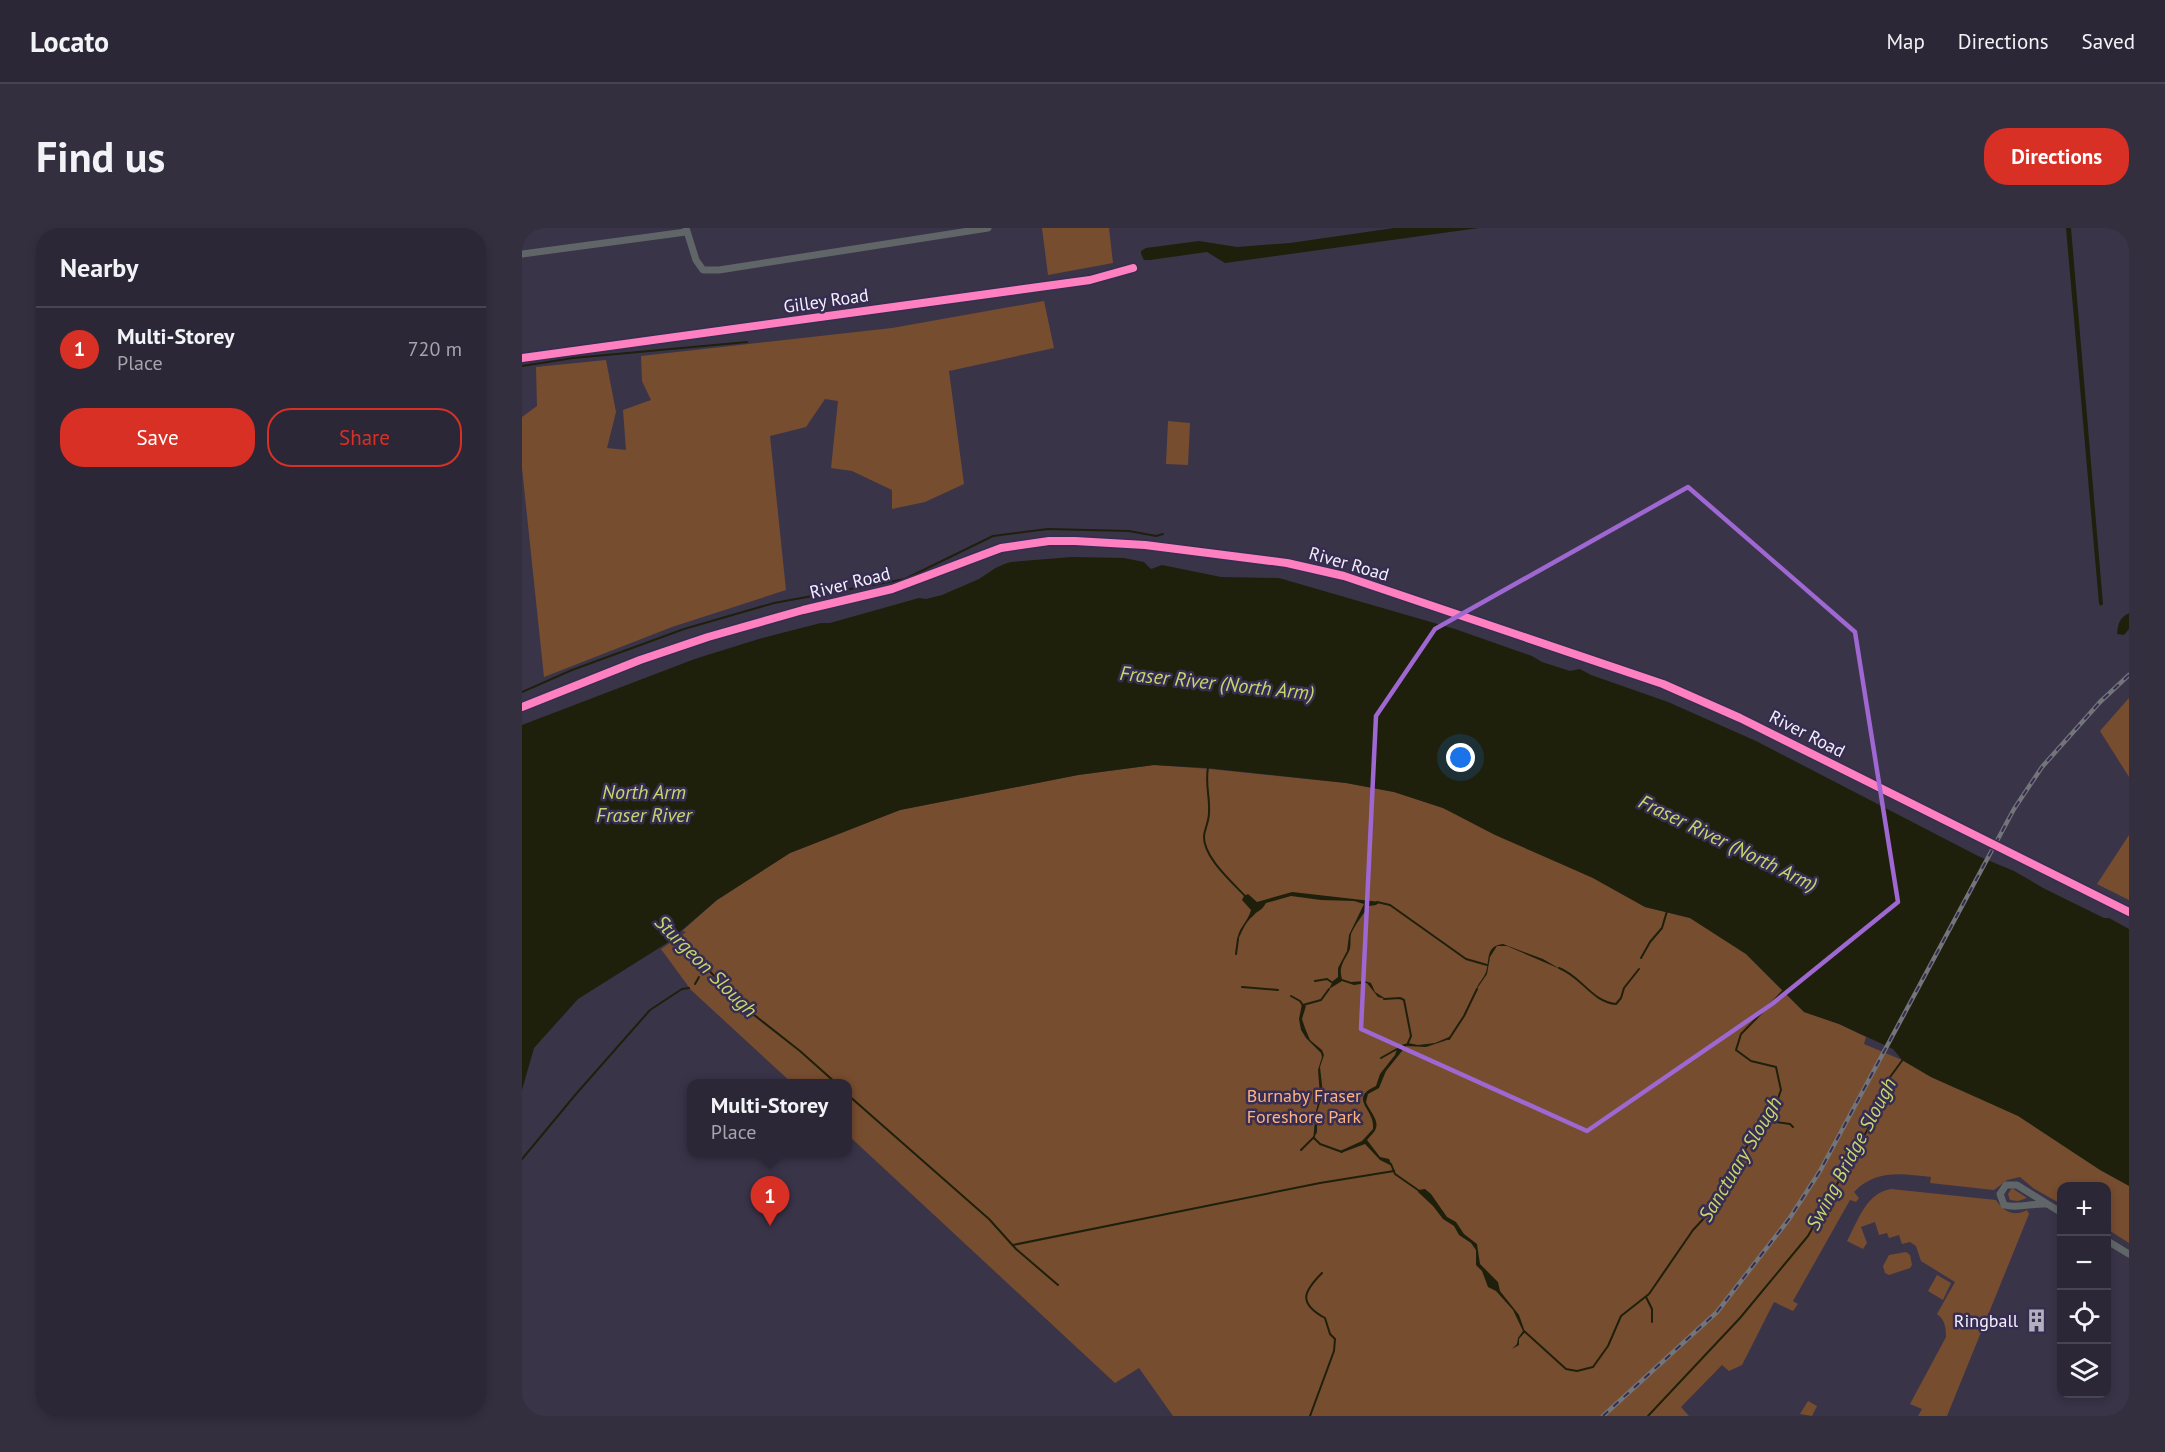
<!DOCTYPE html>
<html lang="en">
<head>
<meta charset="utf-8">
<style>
  body { margin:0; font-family:"PT Sans",sans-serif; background:#342f3f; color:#f1f3f6 }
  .controls { position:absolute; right:18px; bottom:18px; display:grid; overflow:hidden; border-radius:12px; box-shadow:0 3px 9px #0003 }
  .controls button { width:54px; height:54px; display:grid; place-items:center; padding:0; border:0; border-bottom:2px solid #484452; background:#2c2737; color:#f1f3f6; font:30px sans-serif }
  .you { position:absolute; left:939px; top:530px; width:21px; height:21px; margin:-15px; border:4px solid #fff; border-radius:50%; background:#1a73e8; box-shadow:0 0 0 9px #1a73e833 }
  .badge { display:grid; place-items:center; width:39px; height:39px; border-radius:50%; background:#d93025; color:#fff; font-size:20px; font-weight:700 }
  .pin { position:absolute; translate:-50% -50px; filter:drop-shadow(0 2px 3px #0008) }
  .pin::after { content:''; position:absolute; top:32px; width:21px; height:18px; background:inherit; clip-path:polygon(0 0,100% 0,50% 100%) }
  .popup { position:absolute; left:165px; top:851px; width:165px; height:78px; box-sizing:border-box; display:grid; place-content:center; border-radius:12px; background:#2c2737; filter:drop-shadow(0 2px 4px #0005); font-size:20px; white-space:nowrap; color:#a6a5ad }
  .popup b { font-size:22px; color:#f1f3f6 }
  .popup::after { content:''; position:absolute; left:50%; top:100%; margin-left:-12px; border:12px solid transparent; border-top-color:#2c2737 }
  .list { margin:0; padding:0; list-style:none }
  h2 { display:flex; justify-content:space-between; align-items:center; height:78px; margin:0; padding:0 24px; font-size:26px }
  h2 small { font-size:20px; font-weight:400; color:#a6a5ad }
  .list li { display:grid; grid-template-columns:39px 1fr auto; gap:18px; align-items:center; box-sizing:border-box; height:84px; padding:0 24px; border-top:2px solid #484452 }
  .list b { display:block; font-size:22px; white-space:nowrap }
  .list p { margin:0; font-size:20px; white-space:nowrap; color:#a6a5ad }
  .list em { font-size:20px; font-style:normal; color:#a6a5ad }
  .actions { display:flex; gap:12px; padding:18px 24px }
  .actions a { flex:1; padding:14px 0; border:2px solid #d93025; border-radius:24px; text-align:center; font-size:21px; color:#d93025 }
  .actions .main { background:#d93025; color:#fff }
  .icon { flex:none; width:33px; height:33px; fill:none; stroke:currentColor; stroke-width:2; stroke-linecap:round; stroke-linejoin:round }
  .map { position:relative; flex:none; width:1607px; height:1188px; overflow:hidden; border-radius:24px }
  header { display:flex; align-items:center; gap:36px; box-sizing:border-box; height:84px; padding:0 30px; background:#2c2737; border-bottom:2px solid #484452 }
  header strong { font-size:28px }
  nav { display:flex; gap:33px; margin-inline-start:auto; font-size:21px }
  .intro { display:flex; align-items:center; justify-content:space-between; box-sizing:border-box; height:144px; padding:0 36px }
  h1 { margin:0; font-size:42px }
  .button { padding:15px 27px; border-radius:24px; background:#d93025; color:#fff; font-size:21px; font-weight:700 }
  main { display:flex; gap:36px; padding:0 36px }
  aside { flex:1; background:#2c2737; border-radius:24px; box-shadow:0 3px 9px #0003 }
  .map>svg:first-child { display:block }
  .green { fill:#774d30 }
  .water { fill:#1e200b }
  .pier { fill:#3a3449 }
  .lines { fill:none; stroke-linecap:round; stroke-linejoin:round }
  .stream { stroke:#1e200b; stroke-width:2 }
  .minor { stroke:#606668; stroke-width:7 }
  .tertiary { stroke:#606668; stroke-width:9 }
  .rail-casing { stroke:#727579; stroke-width:4.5 }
  .rail { stroke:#372c51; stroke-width:2; stroke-dasharray:7; stroke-linecap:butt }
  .cycleway-casing { stroke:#372c51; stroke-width:11 }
  .cycleway { stroke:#ff80c0; stroke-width:8 }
  .marked { fill:none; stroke:#9f67d1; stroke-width:4.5; stroke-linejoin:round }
  .labels { text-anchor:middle; stroke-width:5; stroke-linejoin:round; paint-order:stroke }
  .street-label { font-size:18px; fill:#f4f1fb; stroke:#372c51 }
  .park-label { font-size:18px; fill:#fcb37e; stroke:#372c51 }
  .poi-label { font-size:18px; fill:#f4f1fb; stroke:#372c51; text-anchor:end }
  .water-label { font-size:20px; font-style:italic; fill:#c6d769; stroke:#372c51 }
</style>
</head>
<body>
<header>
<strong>Locato</strong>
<nav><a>Map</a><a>Directions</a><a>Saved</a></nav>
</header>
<div class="intro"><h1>Find us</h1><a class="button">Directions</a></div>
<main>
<aside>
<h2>Nearby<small></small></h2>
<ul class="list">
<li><span class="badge">1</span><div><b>Multi-Storey</b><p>Place</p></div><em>720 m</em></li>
</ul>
<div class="actions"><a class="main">Save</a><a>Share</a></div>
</aside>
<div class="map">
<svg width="1607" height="1188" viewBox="0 0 1607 1188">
  <rect width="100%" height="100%" fill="#3a3449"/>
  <g class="green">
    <polygon points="520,0 587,0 591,35 526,47"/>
    <polygon points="522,73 532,120 427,143 442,256 403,274 370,281 370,262 330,243 309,240 316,173 303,171 284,199 248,208 264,362 150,399 22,449 0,240 0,189 15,178 14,139 84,132 94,184 85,220 104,222 101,182 129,172 120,153 119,128 370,100"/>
    <polygon points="646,193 668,195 666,237 644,236"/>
    <polygon points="1607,470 1607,549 1578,503"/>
    <path d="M 632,537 L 688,541 L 824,555 L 872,564 L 921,580 L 1071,650 L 1123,679 L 1168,690 L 1224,726 L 1282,784 L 1317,796 L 1344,809 L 1342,816 L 1380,832 L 1409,849 L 1436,861 L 1453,857 L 1607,935 L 1607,1015 L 1585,1001 L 1584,958 L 1540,958 L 1539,976 L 1511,960 L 1498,949 L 1485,952 L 1472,962 L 1408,955 L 1409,949 C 1380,946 1354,941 1332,964 L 1337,970 L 1334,974 L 1328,972 L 1271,1073 L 1276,1076 L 1271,1083 L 1252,1074 L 1220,1137 L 1207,1143 L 1200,1137 L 1159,1179 L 1167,1188 L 651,1188 L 617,1140 L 593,1155 L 326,907 L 326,856 L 270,855 L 169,762 L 139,721 L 164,704 L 160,703 L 195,672 L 268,625 L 378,582 L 556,547 Z"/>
    <polygon points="1607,607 1607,672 1575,656"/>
    <polygon points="1490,960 1505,970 1496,973 1488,972 1486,966"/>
    <path d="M 1369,961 L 1474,972 C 1482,984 1492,989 1505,982 L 1507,986 L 1425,1188 L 1396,1188 L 1400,1181 L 1388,1176 L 1424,1109 C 1424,1099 1423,1092 1415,1086 L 1433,1054 L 1399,1033 L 1394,1018 L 1388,1014 L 1380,1016 L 1377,1007 L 1367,1010 L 1365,1005 L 1357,1007 L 1353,994 L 1339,999 L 1345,1015 L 1341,1021 L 1325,1013 C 1336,993 1344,965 1369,961 Z"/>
    <polygon points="1384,1024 1388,1027 1390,1037 1388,1040 1367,1047 1363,1045 1361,1038 1367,1027"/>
    <polygon points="1415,1047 1429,1055 1421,1072 1406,1063"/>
    <polygon points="1286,1173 1295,1178 1290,1188 1278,1186"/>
  </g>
  <g class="water">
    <polygon points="872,0 957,0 703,35 685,24 628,32 622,32 619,26 619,23 624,20 677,13 715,19 768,15"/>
    <polygon points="1544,0 1549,0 1581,376 1579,378 1577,376"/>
    <polygon points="569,325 634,331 700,346 755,346 824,361 1125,462 1217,503 1607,697 1607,958 1578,942 1496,888 1409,849 1380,832 1371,821 1317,796 1282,784 1224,726 1168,690 1123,679 1071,650 973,607 921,580 872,564 824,555 684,540 632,537 556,547 378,582 268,625 195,672 145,715 56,771 12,820 0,862 0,493 89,457 240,410 443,353 501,328"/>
    <path d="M 1607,385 L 1607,401 L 1602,407 L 1595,406 C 1596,396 1597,390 1607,385 Z"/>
    <path d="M 770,664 L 858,674 L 854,677 L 847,678 C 841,686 833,697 829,706 C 828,711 829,716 828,721 C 823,733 816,737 820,751 L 829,754 L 843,753 L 849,755 L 853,764 L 864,771 L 856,769 L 845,755 L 832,757 L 820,753 L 807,761 L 811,753 L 816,749 L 816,740 L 825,723 L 827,707 L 842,676 L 832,673 L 799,672 L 769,668 L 744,675 C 739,684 737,681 731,688 C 723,694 719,706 715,714 C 715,701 726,694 729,682 L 720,672 L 722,668 L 726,666 L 735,674 Z"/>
    <path d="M 981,716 L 1021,731 L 1038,741 L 985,718 L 975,718 L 968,729 L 965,746 L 954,762 C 956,755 962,750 964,744 C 968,732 963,718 981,716 Z"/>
    <polygon points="780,776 784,778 780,791 783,800 788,812 800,822 802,827 798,839 801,866 795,884 795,904 791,912 794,883 798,867 796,842 800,829 799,825 784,810 779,802 777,791"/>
    <path d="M 927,809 L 928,811 L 904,819 L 884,818 L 864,843 L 857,860 L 846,866 L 844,874 C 847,883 860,894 852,904 C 850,907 847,909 845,912 L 858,929 L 867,931 L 870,938 L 858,932 L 843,916 L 819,925 L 818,923 L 840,913 L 851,901 C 854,881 825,871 854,858 L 858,846 L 873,827 L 876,818 L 886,815 L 896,817 L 913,815 Z"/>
    <polygon points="903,961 909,966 925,989 934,994 942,1006 955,1016 958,1036 976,1054 978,1063 997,1087 1003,1104 997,1111 997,1117 990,1121 995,1116 996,1110 1001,1103 991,1082 974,1063 966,1059 960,1043 954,1037 954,1022 949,1015 937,1007 932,998 921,991 911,978 896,964 896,962"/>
  </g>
  <polygon class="pier" points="569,322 635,328 701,343 756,343 825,358 985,412 1028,429 1126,459 1218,500 1356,567 1479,632 1548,663 1607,694 1607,701 1587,690 1582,690 1523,661 1492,643 1456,628 1234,513 1146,474 1069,447 1058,441 1048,443 1020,434 1010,428 933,401 757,350 699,349 640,337 629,341 622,334 602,330 550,329 489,334 478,337 457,351 420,367 404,371 397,370 308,395 299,395 204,419 0,497 0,490 88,454 239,407 442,350 500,325"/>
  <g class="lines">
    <g class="stream">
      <polyline points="0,138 51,130 225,114"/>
      <polyline points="0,464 50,442 162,401 252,375 383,351 471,308 526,301 607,303 634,308 641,306"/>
      <path d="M 686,539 C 683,558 688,567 687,585 C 687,593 683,600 682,608 C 681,629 710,654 724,669"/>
      <polyline points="855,674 868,677 944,731 965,737"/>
      <polyline points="153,707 222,779 278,823 315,856"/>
      <polyline points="714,726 716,711"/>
      <polyline points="1119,730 1128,714 1140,700 1145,683"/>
      <path d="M 1037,740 C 1059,748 1070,774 1094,776 L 1099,770 L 1102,760 L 1117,741"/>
      <polyline points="793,753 805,751 811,755"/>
      <polyline points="173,756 177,749"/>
      <polyline points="720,759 756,762"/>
      <polyline points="769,768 778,773 782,779"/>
      <polyline points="862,771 878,770 882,772 889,808 886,815"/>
      <polyline points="781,777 799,772 807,761"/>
      <polyline points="927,811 942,788 955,761"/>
      <polyline points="859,830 875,821"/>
      <polyline points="326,867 467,991 494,1021 536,1057"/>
      <polyline points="1249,887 1254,894 1268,896 1271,899"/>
      <polyline points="792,910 798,916 820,924"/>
      <polyline points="779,922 792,909"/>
      <polyline points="0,931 54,866 128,782 160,761 167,760"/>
      <polyline points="869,936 873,946 896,962"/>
      <polyline points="491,1017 798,955 872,943"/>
      <polyline points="1124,1069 1130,1081 1130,1094"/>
      <polyline points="1002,1103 1044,1141 1055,1143 1071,1139 1086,1118 1099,1088 1127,1066 1171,1002 1197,974 1206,945 1253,879 1259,862 1254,839 1229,833 1214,822 1219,806 1262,762"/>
      <path d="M 788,1188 L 812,1123 L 813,1111 L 808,1106 L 803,1090 C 776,1075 781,1064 800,1045"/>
      <polyline points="1126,1188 1218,1090 1286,1008 1351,892 1360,860 1382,830"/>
    </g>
    <g class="minor">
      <polyline points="164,0 174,32 181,42 197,42 466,0"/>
      <polyline points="0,26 164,4"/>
      <polyline points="0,130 568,52 611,40"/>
      <path d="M 1524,976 C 1510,975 1495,981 1482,977 L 1478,966 L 1484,957 L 1495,957 L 1540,985"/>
      <polyline points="1584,1012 1607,1026"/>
    </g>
    <polyline class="tertiary" points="0,479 118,432 186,409 281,382 370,361 479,320 527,313 553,313 623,317 702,327 765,335 822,348 1141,456 1218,490 1607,684"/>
    <defs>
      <polyline id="rail" points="1081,1188 1195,1084 1267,991 1298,943 1492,581 1520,539 1578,474 1607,447"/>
    </defs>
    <use href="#rail" class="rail-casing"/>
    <use href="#rail" class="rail"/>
    <defs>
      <g id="cycleway">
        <polyline points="0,130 568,52 611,40"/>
        <polyline points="0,479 118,432 186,409 281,382 370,361 479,320 527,313 553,313 623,317 702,327 765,335 822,348 1141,456 1218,490 1607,684"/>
      </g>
    </defs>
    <use href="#cycleway" class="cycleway-casing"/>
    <use href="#cycleway" class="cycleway"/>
  </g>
  <path class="marked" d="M 1166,259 L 1333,404 L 1376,674 L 1250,776 L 1065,903 L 839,801 L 854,488 L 913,401 Z"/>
  <defs>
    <symbol id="building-bare" viewBox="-9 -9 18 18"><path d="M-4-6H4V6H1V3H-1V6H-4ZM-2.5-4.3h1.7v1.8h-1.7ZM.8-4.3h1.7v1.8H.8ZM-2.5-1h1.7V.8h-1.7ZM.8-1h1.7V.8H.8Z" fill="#b3afbd" stroke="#372c51" stroke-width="2.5" paint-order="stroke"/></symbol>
  </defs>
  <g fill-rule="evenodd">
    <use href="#building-bare" x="1498" y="1076" width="33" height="33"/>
  </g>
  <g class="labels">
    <g class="street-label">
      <text transform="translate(304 73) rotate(-8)" y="6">Gilley Road</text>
      <text transform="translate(827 336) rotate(16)" y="6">River Road</text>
      <text transform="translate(328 355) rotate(-14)" y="6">River Road</text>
      <text transform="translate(1285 506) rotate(27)" y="6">River Road</text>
    </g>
    <g class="park-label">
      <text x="782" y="874">Burnaby Fraser<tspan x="782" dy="21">Foreshore Park</tspan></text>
    </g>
    <g class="poi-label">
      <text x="1496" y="1099">Ringball</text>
    </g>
    <g class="water-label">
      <text transform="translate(695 455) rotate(6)" y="7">Fraser River (North Arm)</text>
      <text x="122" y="571">North Arm<tspan x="122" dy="23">Fraser River</tspan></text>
      <text transform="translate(1206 615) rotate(26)" y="7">Fraser River (North Arm)</text>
      <text transform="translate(184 738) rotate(45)" y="7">Sturgeon Slough</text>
      <text transform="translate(1329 926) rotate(-62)" y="7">Swing Bridge Slough</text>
      <text transform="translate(1218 931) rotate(-59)" y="7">Sanctuary Slough</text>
    </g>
  </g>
</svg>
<div class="controls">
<button>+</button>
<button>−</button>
<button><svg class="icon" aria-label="locate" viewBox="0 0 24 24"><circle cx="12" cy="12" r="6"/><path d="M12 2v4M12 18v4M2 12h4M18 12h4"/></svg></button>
<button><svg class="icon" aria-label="layers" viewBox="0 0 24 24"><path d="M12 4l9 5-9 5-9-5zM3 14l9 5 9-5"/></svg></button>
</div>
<div class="you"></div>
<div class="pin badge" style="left:248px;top:998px">1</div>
<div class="popup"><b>Multi-Storey</b>Place</div>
</div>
</main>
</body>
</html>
